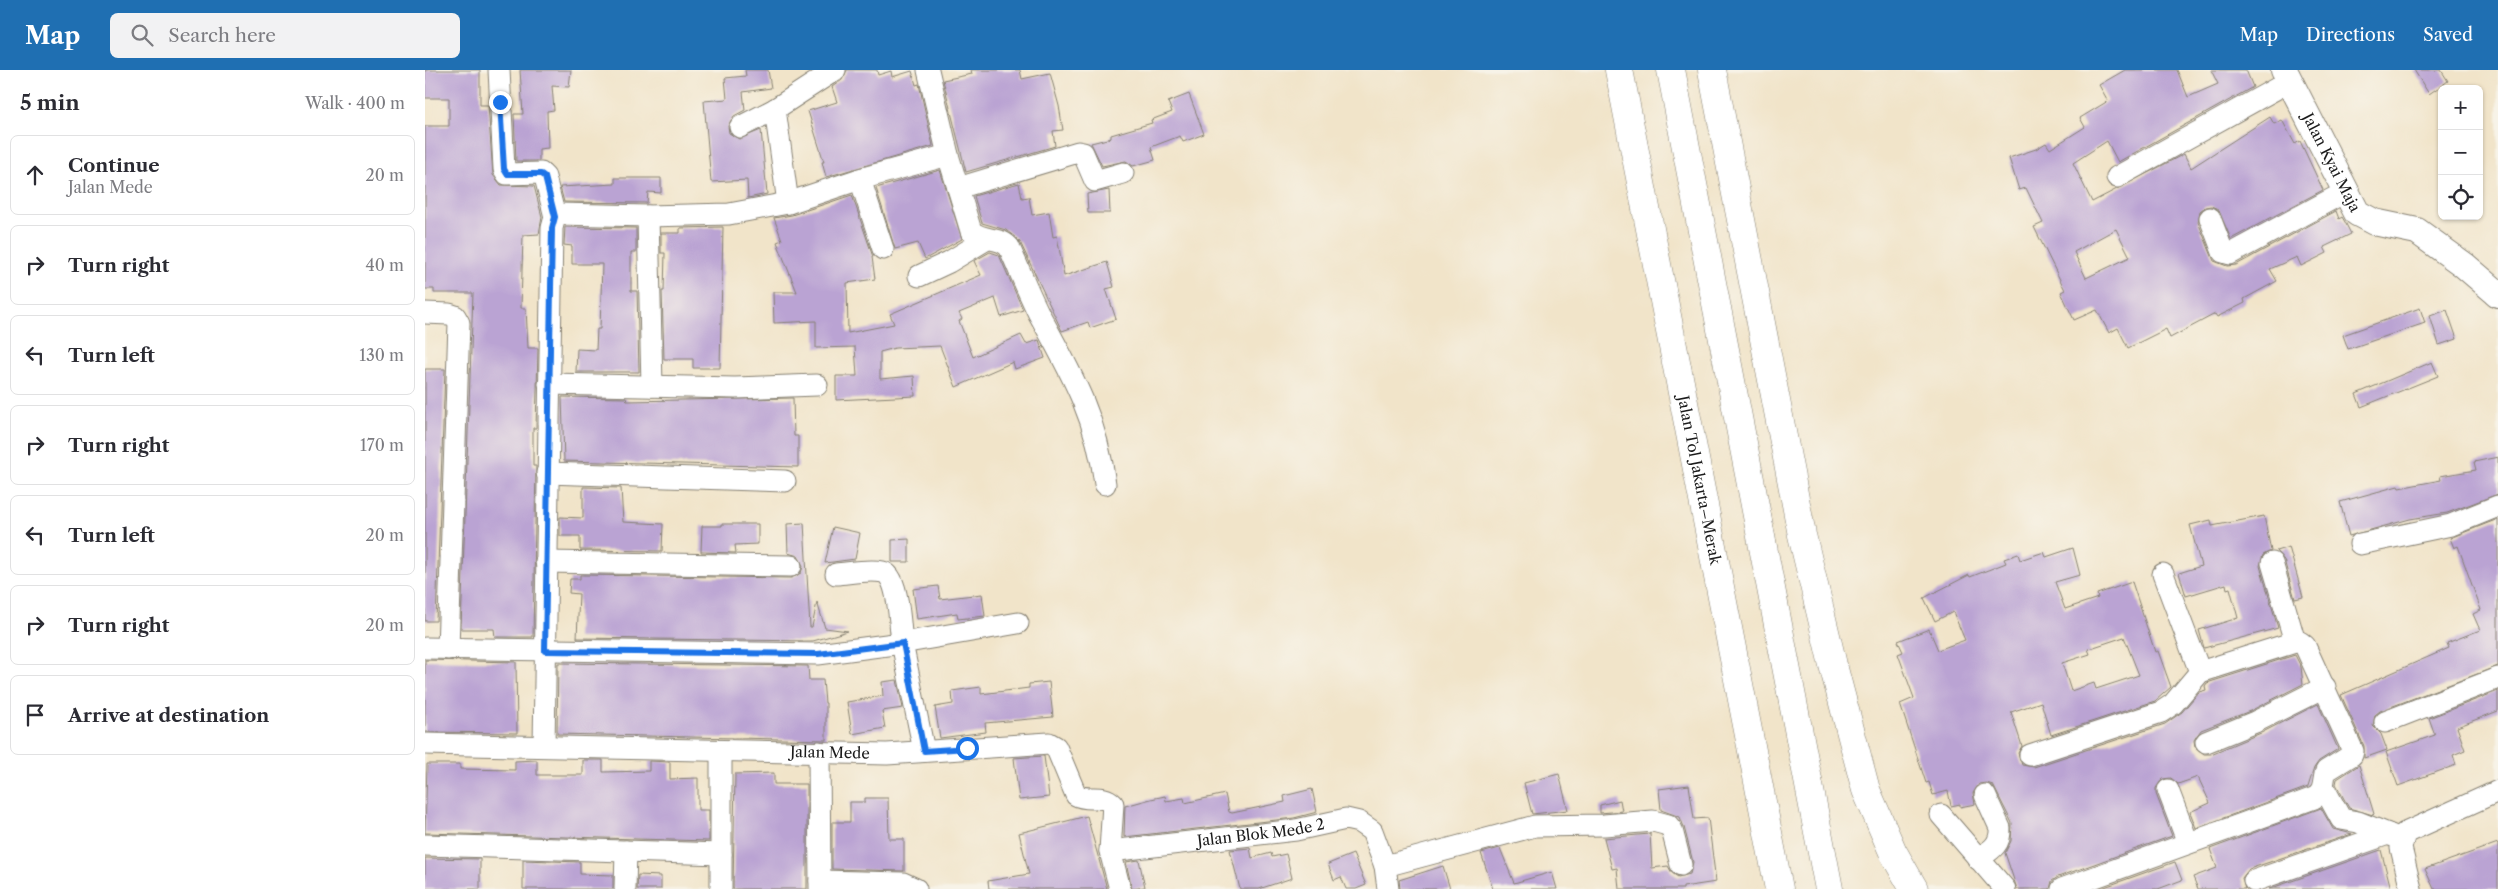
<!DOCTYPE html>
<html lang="en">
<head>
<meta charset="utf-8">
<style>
  body { margin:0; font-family:"Libre Caslon Text",serif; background:#f2f2f3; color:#2b2b33 }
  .controls { position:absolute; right:15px; top:15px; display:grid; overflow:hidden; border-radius:8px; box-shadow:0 1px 4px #0004 }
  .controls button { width:45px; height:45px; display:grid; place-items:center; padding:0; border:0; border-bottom:1px solid #e1e1e2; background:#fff; color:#2b2b33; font:25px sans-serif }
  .stop { position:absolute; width:15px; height:15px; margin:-11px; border:4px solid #1a73e8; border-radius:50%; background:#fff }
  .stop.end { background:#1a73e8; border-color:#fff; box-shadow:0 1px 5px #0008 }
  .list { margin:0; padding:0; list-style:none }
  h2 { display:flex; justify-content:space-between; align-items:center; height:65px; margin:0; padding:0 20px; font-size:21px }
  h2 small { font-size:16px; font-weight:400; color:#7c7c81 }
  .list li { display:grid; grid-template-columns:32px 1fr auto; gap:15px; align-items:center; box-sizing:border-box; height:80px; margin:0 10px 10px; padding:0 10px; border:1px solid #e1e1e2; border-radius:8px }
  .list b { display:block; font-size:19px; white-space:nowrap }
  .list p { margin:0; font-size:16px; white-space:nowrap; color:#7c7c81 }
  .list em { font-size:16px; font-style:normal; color:#7c7c81 }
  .icon { flex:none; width:28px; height:28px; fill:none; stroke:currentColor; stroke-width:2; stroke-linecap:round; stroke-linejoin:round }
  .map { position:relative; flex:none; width:2073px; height:819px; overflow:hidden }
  header { display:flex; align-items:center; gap:30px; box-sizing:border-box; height:70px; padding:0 25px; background:#1f6fb2; color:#fff }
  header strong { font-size:24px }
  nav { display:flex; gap:28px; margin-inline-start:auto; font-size:18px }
  .search { width:350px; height:45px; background:#f2f2f3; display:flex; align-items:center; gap:12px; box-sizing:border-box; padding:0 18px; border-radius:8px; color:#7c7c81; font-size:19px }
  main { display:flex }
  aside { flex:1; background:#fff }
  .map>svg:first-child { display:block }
  .building { fill:#baa3d3; fill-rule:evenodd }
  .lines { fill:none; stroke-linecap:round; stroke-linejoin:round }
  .minor-casing { stroke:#868072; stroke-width:23 }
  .major-casing { stroke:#868072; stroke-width:28 }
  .highway-casing { stroke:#868072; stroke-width:29 }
  .minor { stroke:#fff; stroke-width:21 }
  .major { stroke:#fff; stroke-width:26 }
  .highway { stroke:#fff; stroke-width:28 }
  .route { stroke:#1a73e8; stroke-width:6 }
  .labels { text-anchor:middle; stroke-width:5; stroke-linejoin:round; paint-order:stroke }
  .street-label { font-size:15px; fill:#1c1c1c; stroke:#f7f3e8 }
</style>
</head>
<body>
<header>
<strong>Map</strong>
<div class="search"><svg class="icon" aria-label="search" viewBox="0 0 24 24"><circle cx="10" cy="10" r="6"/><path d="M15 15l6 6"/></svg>Search here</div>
<nav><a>Map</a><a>Directions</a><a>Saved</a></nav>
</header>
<main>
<aside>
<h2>5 min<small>Walk · 400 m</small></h2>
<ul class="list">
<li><svg class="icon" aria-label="ahead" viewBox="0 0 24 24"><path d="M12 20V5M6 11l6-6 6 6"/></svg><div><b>Continue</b><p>Jalan Mede</p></div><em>20 m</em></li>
<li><svg class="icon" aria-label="right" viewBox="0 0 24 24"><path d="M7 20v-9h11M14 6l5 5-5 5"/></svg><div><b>Turn right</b></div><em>40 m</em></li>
<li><svg class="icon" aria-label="left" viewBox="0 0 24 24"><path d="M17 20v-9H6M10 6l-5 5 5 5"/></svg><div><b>Turn left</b></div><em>130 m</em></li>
<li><svg class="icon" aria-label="right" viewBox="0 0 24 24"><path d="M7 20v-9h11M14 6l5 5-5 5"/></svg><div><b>Turn right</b></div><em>170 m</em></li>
<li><svg class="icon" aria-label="left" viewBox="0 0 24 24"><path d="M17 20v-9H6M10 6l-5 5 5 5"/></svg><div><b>Turn left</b></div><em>20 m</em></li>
<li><svg class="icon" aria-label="right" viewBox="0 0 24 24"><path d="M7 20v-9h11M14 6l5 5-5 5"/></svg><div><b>Turn right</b></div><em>20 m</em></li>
<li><svg class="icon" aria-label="arrive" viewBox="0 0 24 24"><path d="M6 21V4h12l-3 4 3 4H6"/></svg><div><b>Arrive at destination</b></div></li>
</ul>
</aside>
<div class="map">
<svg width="2073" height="819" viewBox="0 0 2073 819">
  <rect width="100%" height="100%" fill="#f7f3e8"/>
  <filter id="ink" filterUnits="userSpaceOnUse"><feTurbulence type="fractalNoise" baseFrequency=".02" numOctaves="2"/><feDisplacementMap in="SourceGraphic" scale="10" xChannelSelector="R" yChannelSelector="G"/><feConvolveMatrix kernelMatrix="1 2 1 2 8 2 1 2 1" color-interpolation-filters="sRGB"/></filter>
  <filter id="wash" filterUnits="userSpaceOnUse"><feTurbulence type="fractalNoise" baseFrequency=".0096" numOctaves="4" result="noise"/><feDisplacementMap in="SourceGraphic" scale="20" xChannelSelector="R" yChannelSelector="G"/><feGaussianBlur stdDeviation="1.12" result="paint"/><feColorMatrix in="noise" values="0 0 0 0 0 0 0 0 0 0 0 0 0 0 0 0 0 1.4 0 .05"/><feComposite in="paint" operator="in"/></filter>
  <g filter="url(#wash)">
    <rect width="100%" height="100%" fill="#f1e4c9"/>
    <g id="blocks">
      <g class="building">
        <polygon points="0,0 55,0 55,35 63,35 68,105 76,115 109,116 117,147 114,164 98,165 96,238 101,238 103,278 113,278 111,358 108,358 108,396 111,396 108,567 70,567 69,559 36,559 48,223 9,223 9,219 0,219 0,56 24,56 24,28 0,28"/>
        <polygon points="95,0 146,0 144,17 127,16 129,40 122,41 123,78 114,79 114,91 91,91 89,44 98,44"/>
        <polygon points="320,0 343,0 346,18 318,22 320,40 309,46 303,56 304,63 314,69 336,60 342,124 323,128 322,110 286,112 279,31 302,29 300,8 321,6"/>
        <polygon points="422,0 452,0 453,5 466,1 467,7 487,1 491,15 494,14 508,76 401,107 397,92 399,92 383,41 412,32 407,17 417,10"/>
        <polygon points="546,0 595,0 597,9 625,3 634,36 638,60 628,61 630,76 541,102 518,10 547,4"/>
        <path d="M 1700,0 L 1752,0 L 1763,27 L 1793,14 L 1786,0 L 1821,0 L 1828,17 L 1693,92 L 1682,71 L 1648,93 L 1667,132 L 1759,84 L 1766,98 L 1845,47 L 1849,54 L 1857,50 L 1870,74 L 1875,71 L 1898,120 L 1806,169 L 1793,139 L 1786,136 L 1780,137 L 1775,141 L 1773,152 L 1789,191 L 1802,196 L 1811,195 L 1911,141 L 1914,149 L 1917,147 L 1920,152 L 1926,164 L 1899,177 L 1902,183 L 1876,196 L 1872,187 L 1845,199 L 1852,211 L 1819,229 L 1820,233 L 1792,247 L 1790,244 L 1745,268 L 1741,259 L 1703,278 L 1693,258 L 1684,263 L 1672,240 L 1649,250 L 1636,222 L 1640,220 L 1609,157 L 1618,153 L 1601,118 L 1594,120 L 1584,88 L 1611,79 L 1621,73 L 1625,79 L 1660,57 L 1655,48 L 1683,31 L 1674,15 ZM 1691,159 L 1705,187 L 1661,208 L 1649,182 Z"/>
        <polygon points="1989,0 2016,0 2023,11 2004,24"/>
        <polygon points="764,24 779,64 758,72 755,66 726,77 730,90 708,96 701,91 677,96 666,73 686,68 686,65 727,53 726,50 747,42 743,32"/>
        <polygon points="515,100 537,169 500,189 493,173 470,179 451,118"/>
        <polygon points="190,108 236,108 236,123 223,122 222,133 139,132 135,117 190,114"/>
        <polygon points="594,113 597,128 604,127 607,145 624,142 628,167 632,166 639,206 682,192 689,217 681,219 691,249 665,258 663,252 637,261 595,172 581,160 557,153 549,126"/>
        <polygon points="684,120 685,143 663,143 662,124"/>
        <polygon points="427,125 448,187 447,187 450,209 422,213 423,263 469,254 465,244 556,205 549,191 565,182 574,185 598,240 576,247 570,228 534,243 537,249 534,251 548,287 596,265 601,274 614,270 620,288 590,299 588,292 531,317 515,276 470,278 455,282 455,309 489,306 490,326 411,330 411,306 432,306 430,277 391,278 391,251 349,253 348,222 372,222 352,172 357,170 349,148 367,145"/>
        <polygon points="140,157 211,158 211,182 206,182 206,221 212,221 214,302 151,302 152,279 171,280 172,259 175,259 177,194 147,194 147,176 139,175"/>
        <polygon points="298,157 295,298 268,298 268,289 239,289 237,221 239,221 240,183 236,183 236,163 255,163 255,158"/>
        <polygon points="1995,238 2000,253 1923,279 1918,265"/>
        <polygon points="2022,240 2032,269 2014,275 2005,246"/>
        <polygon points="2007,292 2013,306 1936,337 1931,324"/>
        <polygon points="0,299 20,299 11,551 0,551"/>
        <polygon points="137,327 201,328 202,331 368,328 369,366 373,366 373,397 139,391"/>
        <polygon points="2073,387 2073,424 2022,443 1985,449 1924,466 1915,432 1973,416 1974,418 2016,410 2015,406 2051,400 2049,392"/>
        <polygon points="158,417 196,418 198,452 238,454 237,481 155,480 155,466 135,466 135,447 158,448"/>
        <polygon points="1839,446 1846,481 1838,485 1835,496 1853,558 1779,578 1774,560 1813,548 1805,518 1802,519 1801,514 1761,526 1754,503 1776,496 1765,455 1786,450 1787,456"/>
        <polygon points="2073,449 2073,596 1955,641 1950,645 1948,656 1956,664 1962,680 1939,688 1939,676 1916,625 2024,578 2022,573 2055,560 2048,544 2056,540 2033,476 2029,478 2025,468"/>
        <polygon points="379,453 385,557 387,557 392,532 400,558 423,561 388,571 152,568 154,524 144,523 145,509 155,509 155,505 366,508 376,503 378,496 373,486 363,483 362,454"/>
        <polygon points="297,454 333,454 333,474 310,475 311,483 276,482 277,456 297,456"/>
        <polygon points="408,457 435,463 430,489 400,493"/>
        <polygon points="484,469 484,492 467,492 467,470"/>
        <polygon points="1864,477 1878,527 1870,529 1859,490 1851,481"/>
        <path d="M 1648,478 L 1655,505 L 1630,512 L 1640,539 L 1673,528 L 1672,524 L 1707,512 L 1730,582 L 1733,581 L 1746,617 L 1730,631 L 1626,665 L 1616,632 L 1586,642 L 1597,676 L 1593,683 L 1597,695 L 1609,697 L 1740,654 L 1757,642 L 1774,622 L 1781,620 L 1780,616 L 1782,613 L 1870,585 L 1876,597 L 1878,614 L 1825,641 L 1776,660 L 1769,670 L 1770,677 L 1779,684 L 1786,684 L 1836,663 L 1893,634 L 1913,679 L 1894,691 L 1889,698 L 1883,717 L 1771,758 L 1765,742 L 1785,733 L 1773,707 L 1753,714 L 1746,708 L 1738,709 L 1731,718 L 1731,724 L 1747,766 L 1633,807 L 1627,811 L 1625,819 L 1592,819 L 1580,783 L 1586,771 L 1587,753 L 1568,715 L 1561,713 L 1554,714 L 1548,723 L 1550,734 L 1535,737 L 1535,734 L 1526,736 L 1523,721 L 1508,725 L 1504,712 L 1501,713 L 1475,634 L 1489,628 L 1473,584 L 1478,582 L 1473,571 L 1504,559 L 1513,580 L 1540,570 L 1528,542 L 1510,551 L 1499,528 L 1544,505 L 1545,507 L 1581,493 L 1579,489 L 1593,484 L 1595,490 L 1619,482 L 1621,487 ZM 1699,567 L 1714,605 L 1671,619 L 1669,613 L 1646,621 L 1637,593 L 1665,584 L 1663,579 Z"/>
        <polygon points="513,516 515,529 557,524 560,546 533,549 532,543 492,549 488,519"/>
        <polygon points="0,590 91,592 92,663 0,662"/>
        <polygon points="133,593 383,596 384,610 398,610 400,633 401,633 401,670 132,664"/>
        <polygon points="472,610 478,638 457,641 460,658 427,664 422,632 458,626 457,612"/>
        <polygon points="624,612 628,647 560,653 561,662 515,668 510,637 528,634 527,621 556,617 556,624 604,618 604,614"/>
        <polygon points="2073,621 2073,641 2032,657 2040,680 2028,685 2031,695 1973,716 1961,682 2010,665 2004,648"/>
        <polygon points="619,686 624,727 594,730 589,688"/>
        <polygon points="112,690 112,705 158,705 158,690 178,690 178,702 224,701 224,691 245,692 245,709 273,708 273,740 284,740 284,771 0,763 2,694 35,694 35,699 90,700 90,691"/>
        <polygon points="1934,695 1949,744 1948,745 1924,738 1911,714 1912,709"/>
        <polygon points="349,703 349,714 382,714 382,819 308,819 310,704"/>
        <polygon points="1134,704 1143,740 1107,744 1099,713"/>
        <polygon points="1264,715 1269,749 1283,748 1291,812 1258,817 1258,819 1194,819 1192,798 1187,799 1179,768 1225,764 1227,798 1243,796 1247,803 1253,807 1265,804 1268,792 1259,757 1255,747 1236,740 1234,719"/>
        <polygon points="887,719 892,742 869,748 699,767 700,736 726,729 740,726 741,731 759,728 760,733 800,724 804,742 807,743 860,732 859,726"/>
        <polygon points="440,728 463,728 464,769 479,769 479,801 407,799 407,752 425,752 425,732 440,732"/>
        <polygon points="1195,730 1197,741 1175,743 1175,735"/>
        <polygon points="1896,738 1908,759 1927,764 1824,799 1817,808 1820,819 1773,819 1768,807 1792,798 1785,779"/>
        <polygon points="662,746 682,819 564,819 563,811 604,804 594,763"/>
        <polygon points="2073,773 2073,819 2009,819 2000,799"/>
        <polygon points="825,778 827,788 846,783 847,787 861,784 867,808 834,819 815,819 805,780"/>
        <polygon points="1075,778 1089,813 1127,802 1132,819 1068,819 1056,783"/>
        <polygon points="1956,780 1966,819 1844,819"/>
        <polygon points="928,784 941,815 931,819 921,819 916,807 909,810 903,794"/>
        <polygon points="0,788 55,789 55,819 0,819"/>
        <polygon points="98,790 155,792 155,804 188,805 188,819 98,819"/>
        <polygon points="714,790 720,817 707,819 701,792"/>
        <polygon points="1750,792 1757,810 1733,819 1674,819"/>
        <polygon points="1018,796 1025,819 975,819 974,810"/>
        <polygon points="213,805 236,806 236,819 212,819"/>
      </g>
    </g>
  </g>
  <g filter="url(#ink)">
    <use href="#blocks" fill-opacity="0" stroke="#868072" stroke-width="1"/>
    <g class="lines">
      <defs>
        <g id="minor">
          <polyline points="74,0 79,99 82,104 116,103 120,107 130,147"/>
          <path d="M 503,0 L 523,85 L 546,161 C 558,172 574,166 584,177 C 594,199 603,222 614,244 C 645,301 672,347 680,414"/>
          <polyline points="350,39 363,133"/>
          <polyline points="315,57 350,39 410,0"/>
          <polyline points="1692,107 1865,11"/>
          <polyline points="435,109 458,179"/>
          <polyline points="533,118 653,82 658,83 670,111 698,103"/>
          <polyline points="223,146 227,316"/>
          <polyline points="1785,148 1798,182 1805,184 1920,122"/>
          <polyline points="494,206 524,192 562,169"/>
          <polyline points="0,243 24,244 30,246 34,253 23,579"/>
          <polyline points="124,314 310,318 392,315"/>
          <polyline points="122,403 360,411"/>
          <polyline points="1935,474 2026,455 2073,436"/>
          <polyline points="121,492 366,496"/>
          <polyline points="1847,493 1870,572"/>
          <polyline points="1738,504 1775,602"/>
          <path d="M 0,578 L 393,584 L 477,573 C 475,559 474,505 458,502 C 444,499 425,503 411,504"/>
          <polyline points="1960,652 2073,608"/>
          <polyline points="1781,672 1830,652 1900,617"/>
          <path id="s1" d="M 0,674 L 462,684 L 624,673 L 631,677 L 651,725 C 663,732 678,723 688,734 L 685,781 L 695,819"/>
          <polyline points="119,676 127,158 130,147 133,144 223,146 304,144 363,133 435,109 523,85"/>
          <polyline points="499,681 477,573 593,553"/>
          <polyline points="394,682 395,819"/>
          <path d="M 1605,685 L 1736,642 L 1748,634 L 1775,602 L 1870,572 L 1875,572 L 1880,576 L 1928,681 L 1927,685 L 1901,701 C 1897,712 1901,721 1889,728 L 1637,819"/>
          <polyline points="1899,718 1916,749 1933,752 1968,766"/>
          <polyline points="1743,720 1763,773"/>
          <polyline points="1516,745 1580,819"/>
          <polyline points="0,775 296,784"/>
          <path id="s2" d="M 685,781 L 871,760 L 921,749 L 934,752 L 947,761 L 960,796 L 963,819"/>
          <path d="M 1553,789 C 1566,780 1576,775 1575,758 L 1560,725"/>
          <polyline points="960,796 1110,756 1179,755 1228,751 1243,755 1247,760 1256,795"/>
          <polyline points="395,811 478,813 491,819"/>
          <polyline points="1829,811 1963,764"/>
          <polyline points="200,819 201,781"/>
          <polyline points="296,819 296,681"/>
          <polyline points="1986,819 1976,778 1980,763 2073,721"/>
        </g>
        <g id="major">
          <path id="s3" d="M 1859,0 L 1932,143 L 1949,152 L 1992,161 L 2039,195 L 2073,224"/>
        </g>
        <g id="highway">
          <path id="s4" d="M 1194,0 L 1354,819"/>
          <polyline points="1246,0 1404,819"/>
          <polyline points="1287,0 1377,465 1408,595 1441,720 1468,782 1489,819"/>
        </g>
      </defs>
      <use href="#minor" class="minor-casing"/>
      <use href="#major" class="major-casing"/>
      <use href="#highway" class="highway-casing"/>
      <use href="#minor" class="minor"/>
      <use href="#major" class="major"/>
      <use href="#highway" class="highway"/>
    </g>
  </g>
  <g class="lines" filter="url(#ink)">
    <polyline class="route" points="75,32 79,99 82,104 116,104 120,107 130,147 127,158 120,581 393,584 478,573 499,681 542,678"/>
  </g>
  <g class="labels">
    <g class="street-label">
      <text dy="5" stroke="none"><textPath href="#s3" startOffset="104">Jalan Kyai Maja</textPath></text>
      <text dy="5" stroke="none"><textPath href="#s4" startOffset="418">Jalan Tol Jakarta–Merak</textPath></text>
      <text dy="5" stroke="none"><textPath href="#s1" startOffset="405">Jalan Mede</textPath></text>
      <text dy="5" stroke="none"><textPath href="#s2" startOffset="152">Jalan Blok Mede 2</textPath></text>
    </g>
  </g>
</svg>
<div class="controls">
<button>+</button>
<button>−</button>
<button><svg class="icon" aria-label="locate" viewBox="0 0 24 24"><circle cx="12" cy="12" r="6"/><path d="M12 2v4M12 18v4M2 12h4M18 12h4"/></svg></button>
</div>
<div class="stop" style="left:542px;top:678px"></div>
<div class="stop end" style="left:75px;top:32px"></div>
</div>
</main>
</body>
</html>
